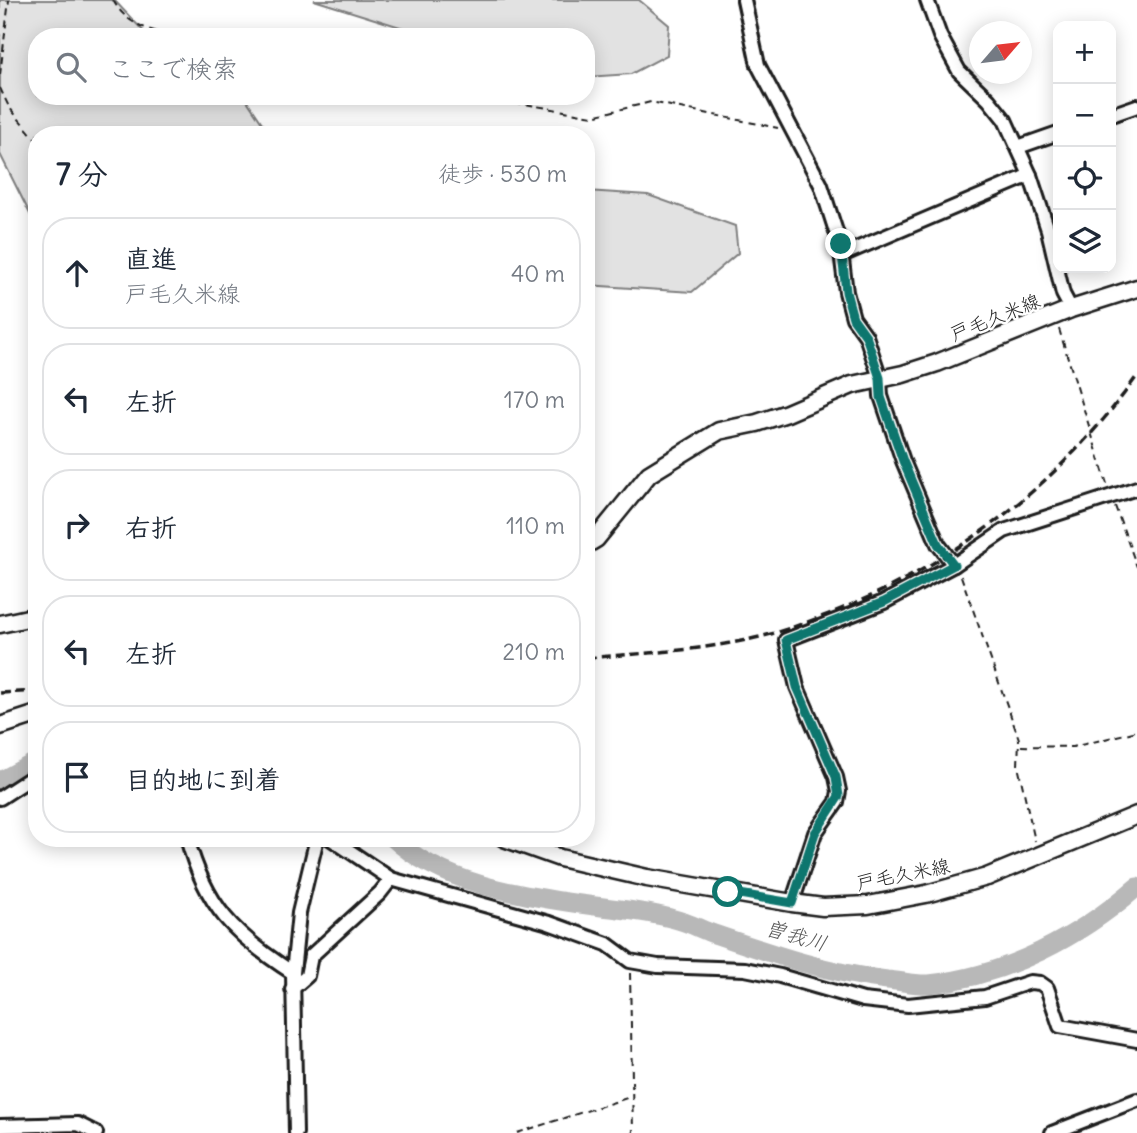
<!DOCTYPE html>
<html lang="ja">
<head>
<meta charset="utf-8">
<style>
  body { margin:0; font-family:Delius,"Klee One",sans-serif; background:#f6f6f7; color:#1f2937 }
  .controls { position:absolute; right:21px; top:21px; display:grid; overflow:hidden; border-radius:14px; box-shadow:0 4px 18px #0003 }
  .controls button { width:63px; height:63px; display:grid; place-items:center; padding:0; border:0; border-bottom:2px solid #e0e1e3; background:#fff; color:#1f2937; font:35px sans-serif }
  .compass { position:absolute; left:969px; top:21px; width:63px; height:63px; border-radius:50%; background:#fff; box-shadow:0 4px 18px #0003; rotate:62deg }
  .stop { position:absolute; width:21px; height:21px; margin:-16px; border:5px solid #0f766e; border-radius:50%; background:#fff }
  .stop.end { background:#0f766e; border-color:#fff; box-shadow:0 2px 7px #0008 }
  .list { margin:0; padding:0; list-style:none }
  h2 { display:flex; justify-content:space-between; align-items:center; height:91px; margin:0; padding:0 28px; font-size:30px }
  h2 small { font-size:23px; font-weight:400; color:#747a83 }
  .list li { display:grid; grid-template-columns:46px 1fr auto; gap:21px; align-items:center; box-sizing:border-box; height:112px; margin:0 14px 14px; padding:0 14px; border:2px solid #e0e1e3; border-radius:28px }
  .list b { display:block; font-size:26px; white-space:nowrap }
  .list p { margin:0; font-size:23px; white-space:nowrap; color:#747a83 }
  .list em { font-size:23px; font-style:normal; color:#747a83 }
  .icon { flex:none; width:38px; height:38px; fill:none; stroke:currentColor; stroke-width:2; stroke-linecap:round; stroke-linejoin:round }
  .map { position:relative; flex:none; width:1137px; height:1133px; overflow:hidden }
  .search { position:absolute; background:#fff; box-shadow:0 4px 18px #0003; left:28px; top:28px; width:567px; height:77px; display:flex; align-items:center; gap:18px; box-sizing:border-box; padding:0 24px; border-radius:28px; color:#747a83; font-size:26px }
  .panel { position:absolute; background:#fff; box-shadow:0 4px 18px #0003; left:28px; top:126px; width:567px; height:721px; border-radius:28px }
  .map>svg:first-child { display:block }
  .green { fill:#e2e2e2; stroke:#7f7f7f; stroke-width:2 }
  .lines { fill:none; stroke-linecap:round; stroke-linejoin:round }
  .river { stroke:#b8b8b8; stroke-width:19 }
  .minor-casing { stroke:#1c1c1c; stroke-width:18 }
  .major-casing { stroke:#1c1c1c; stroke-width:21 }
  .path { stroke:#1c1c1c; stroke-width:2; stroke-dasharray:7 5; stroke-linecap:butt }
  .minor { stroke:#fff; stroke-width:12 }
  .major { stroke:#fff; stroke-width:16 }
  .rail { stroke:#1c1c1c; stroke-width:3.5; stroke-dasharray:10 5; stroke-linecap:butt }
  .route { stroke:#0f766e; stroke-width:9 }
  .labels { text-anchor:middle; stroke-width:5; stroke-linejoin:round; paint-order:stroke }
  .street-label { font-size:19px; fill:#1c1c1c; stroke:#fff }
  .water-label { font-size:21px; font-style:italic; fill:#5a5a5a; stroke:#fff }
</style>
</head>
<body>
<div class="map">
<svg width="1137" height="1133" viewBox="0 0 1137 1133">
  <rect width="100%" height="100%" fill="#fff"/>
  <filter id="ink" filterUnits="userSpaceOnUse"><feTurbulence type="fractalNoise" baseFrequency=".0143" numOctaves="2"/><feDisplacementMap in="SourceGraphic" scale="14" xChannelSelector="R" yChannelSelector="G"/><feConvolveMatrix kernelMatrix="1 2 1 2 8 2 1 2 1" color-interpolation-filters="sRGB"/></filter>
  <g filter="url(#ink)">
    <g class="green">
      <polygon points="0,0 114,0 149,37 37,37 37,96 244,96 270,135 37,135 37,228 0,154"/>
      <polygon points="314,0 639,0 669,25 667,55 631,74 586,77 586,37 432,37"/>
      <polygon points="586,191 648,195 735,226 738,253 692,292 586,285"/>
    </g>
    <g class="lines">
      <g class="river">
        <polyline points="0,781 37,761"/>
        <path d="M 393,838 C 440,883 518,895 580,904 C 612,909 643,910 674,919 C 688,922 700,929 714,934 C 770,953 827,973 887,980 C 901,981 916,985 929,984 C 1007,976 1079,937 1137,887"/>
      </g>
      <defs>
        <g id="minor">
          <polyline points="744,0 758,65 821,185 840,244 846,292 853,318 866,336 880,378 881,396 903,461 938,544 954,565"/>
          <polyline points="927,0 940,36 959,71 989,100 1005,120 1030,175 1048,230 1063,294 1071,309"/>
          <polyline points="1111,115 1137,106"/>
          <polyline points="1018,147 1058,133"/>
          <polyline points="842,255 1030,175"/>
          <polyline points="0,798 37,774"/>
          <path d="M 187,838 C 206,907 234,935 293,973"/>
          <polyline points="330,838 391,879 549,923 607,944 630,961 658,966 745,969 780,976 863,1000 908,1005 985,997 1030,982 1040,983 1047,988 1060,1026 1137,1040"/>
          <polyline points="792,903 815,833 837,802 839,791 836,777 797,687 786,640 884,602 954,565 1004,531 1137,488"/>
          <polyline points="292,989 307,976 311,956 380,893 391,879"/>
          <polyline points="0,1126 78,1124 96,1133"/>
          <polyline points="296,1133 293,973 299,913 317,838"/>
          <polyline points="1052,1133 1137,1100"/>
        </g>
        <g id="major">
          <polyline points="586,545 596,539 649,474 719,431 757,423 787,413 852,385 903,374 937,363 1071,309 1137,288"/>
          <polyline points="0,624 37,616"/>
          <polyline points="0,726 37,714"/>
          <polyline points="504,838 560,858 647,878 792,903 823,907 868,905 926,894 987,877 1137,815"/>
        </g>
      </defs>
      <use href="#minor" class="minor-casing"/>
      <use href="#major" class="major-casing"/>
      <g class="path">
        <path d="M 113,0 C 127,26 150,30 177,37"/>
        <polyline points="0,75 9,0"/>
        <polyline points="0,88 9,107 37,141"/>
        <polyline points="479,96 593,116 651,102 778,128"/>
        <polyline points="1059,329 1107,484"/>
        <polyline points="1115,506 1137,567"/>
        <polyline points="961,576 1019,739 1018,766 1035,841"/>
        <polyline points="1021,746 1073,747 1137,731"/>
        <polyline points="630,973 633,1133"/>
        <polyline points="517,1133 630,1097"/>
      </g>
      <use href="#minor" class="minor"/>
      <use href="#major" class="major"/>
      <g class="rail">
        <path d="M 586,658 C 642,653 700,651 755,638 C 778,633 799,625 821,617 C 948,569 1058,487 1137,376"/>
        <polyline points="0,693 37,691"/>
      </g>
    </g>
  </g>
  <g class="lines" filter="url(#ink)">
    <polyline class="route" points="728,892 792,903 815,833 839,796 836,777 797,687 786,640 884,602 954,565 938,544 903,461 881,397 880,378 866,336 853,318 846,292 841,244"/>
  </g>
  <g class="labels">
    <g class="street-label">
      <text transform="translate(995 317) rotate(-22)" y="7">戸毛久米線</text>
      <text transform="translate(903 874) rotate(-11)" y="7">戸毛久米線</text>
    </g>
    <g class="water-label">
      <text transform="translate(796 936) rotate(16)" y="7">曽我川</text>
    </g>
  </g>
</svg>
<div class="controls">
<button>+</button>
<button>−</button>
<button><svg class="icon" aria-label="locate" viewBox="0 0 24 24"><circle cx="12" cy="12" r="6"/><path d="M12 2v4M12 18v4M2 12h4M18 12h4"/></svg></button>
<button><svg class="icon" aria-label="layers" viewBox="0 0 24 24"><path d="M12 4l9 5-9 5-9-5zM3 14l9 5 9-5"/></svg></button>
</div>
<svg class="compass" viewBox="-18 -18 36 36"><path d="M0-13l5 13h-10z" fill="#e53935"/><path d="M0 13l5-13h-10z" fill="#747a83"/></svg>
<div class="stop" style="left:728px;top:892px"></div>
<div class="stop end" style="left:841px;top:244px"></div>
<div class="search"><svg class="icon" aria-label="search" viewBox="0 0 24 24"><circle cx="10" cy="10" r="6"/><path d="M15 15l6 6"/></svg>ここで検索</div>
<section class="panel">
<h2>7 分<small>徒歩 · 530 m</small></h2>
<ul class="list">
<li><svg class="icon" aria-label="ahead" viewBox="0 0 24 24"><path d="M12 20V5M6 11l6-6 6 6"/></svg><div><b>直進</b><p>戸毛久米線</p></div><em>40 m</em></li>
<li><svg class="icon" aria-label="left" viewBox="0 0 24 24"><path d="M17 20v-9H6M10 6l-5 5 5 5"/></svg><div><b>左折</b></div><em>170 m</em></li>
<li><svg class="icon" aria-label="right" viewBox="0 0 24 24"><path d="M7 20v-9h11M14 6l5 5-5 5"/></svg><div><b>右折</b></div><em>110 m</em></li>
<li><svg class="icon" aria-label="left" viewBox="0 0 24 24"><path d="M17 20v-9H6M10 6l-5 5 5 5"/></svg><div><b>左折</b></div><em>210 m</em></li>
<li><svg class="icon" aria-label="arrive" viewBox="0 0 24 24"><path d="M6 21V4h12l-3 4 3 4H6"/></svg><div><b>目的地に到着</b></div></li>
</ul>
</section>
</div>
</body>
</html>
